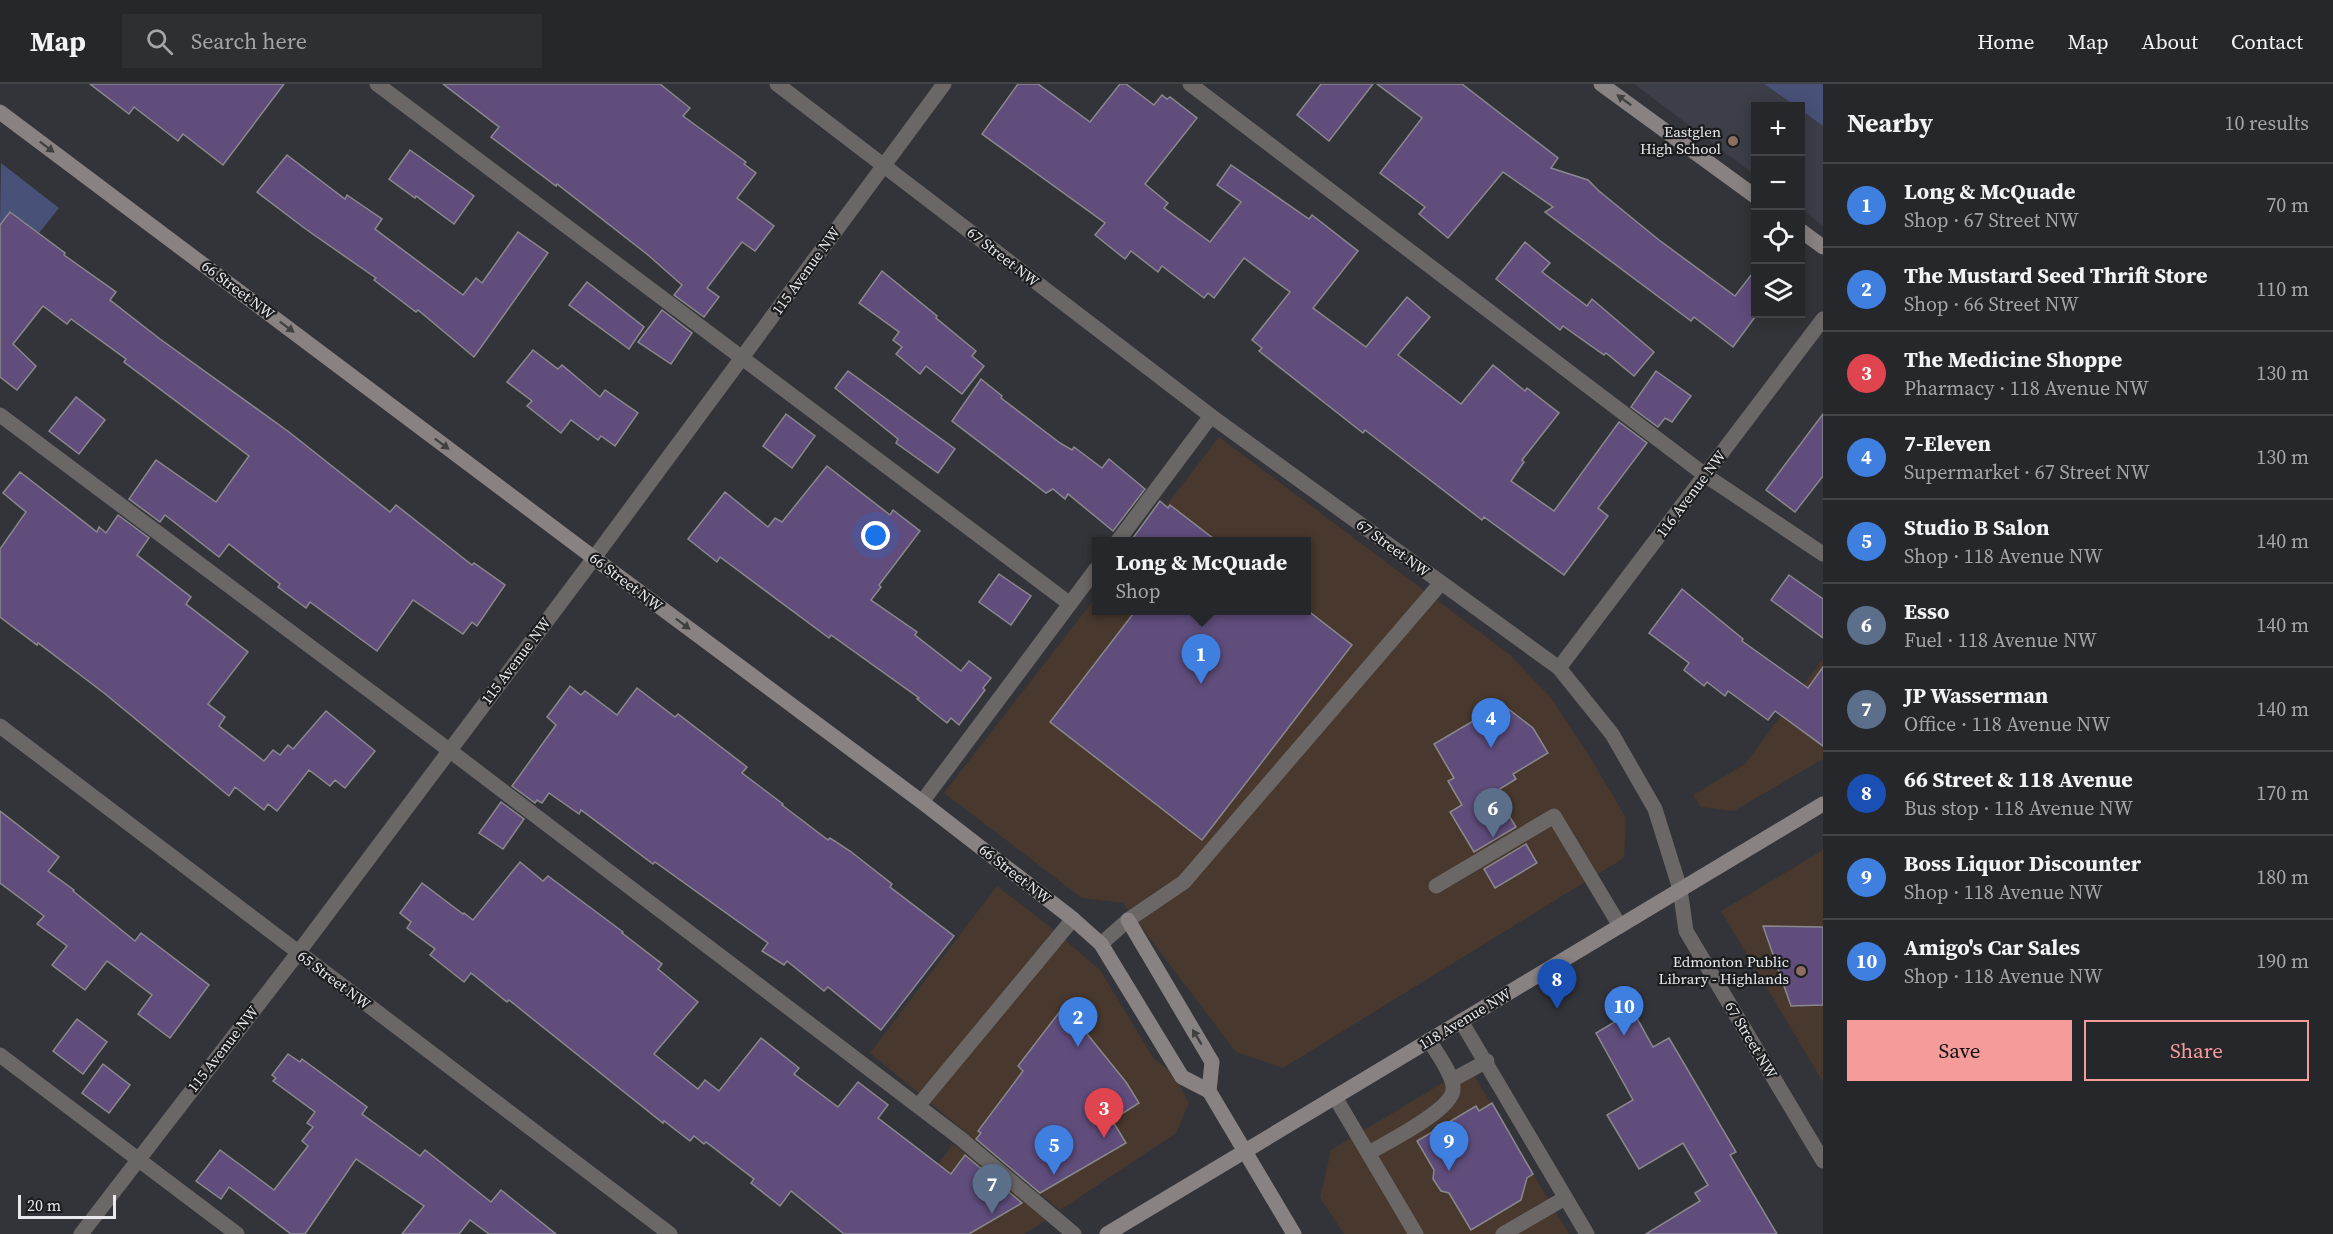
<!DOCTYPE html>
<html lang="en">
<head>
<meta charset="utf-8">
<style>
  body { margin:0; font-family:"Source Serif 4",serif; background:#2e2f33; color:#f1f3f6 }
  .controls { position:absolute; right:18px; top:18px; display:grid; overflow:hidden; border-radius:0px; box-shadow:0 3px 15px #0003 }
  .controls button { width:54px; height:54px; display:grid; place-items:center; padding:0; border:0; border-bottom:2px solid #424447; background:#26272b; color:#f1f3f6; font:30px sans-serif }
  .scale { position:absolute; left:18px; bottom:15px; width:98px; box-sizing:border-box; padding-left:6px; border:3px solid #e9e9ed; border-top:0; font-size:16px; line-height:21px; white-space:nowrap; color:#e9e9ed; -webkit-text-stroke:4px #1b1c1e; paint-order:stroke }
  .you { position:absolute; left:876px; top:452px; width:21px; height:21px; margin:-15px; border:4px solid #fff; border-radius:50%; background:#1a73e8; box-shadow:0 0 0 9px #1a73e833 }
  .badge { display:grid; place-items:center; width:39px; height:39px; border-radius:50%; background:#f59b9a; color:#fff; font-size:20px; font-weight:700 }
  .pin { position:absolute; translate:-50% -50px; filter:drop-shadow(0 2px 3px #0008) }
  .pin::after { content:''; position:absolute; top:32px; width:21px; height:18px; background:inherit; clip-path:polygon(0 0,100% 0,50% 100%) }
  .popup { position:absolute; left:1092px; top:453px; width:219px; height:78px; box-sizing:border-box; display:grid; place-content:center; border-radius:0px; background:#26272b; filter:drop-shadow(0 2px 4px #0005); font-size:20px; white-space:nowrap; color:#a4a5a9 }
  .popup b { font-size:22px; color:#f1f3f6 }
  .popup::after { content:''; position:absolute; left:50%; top:100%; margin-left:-12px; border:12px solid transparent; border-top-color:#26272b }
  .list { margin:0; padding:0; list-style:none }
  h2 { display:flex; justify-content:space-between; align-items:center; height:78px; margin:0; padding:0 24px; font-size:26px }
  h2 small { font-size:20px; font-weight:400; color:#a4a5a9 }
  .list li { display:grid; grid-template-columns:39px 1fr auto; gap:18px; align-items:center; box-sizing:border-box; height:84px; padding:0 24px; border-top:2px solid #424447 }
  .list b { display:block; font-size:22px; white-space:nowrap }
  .list p { margin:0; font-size:20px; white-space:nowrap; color:#a4a5a9 }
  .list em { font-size:20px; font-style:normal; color:#a4a5a9 }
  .actions { display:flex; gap:12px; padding:18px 24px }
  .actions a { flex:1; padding:14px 0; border:2px solid #f59b9a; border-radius:0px; text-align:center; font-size:21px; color:#f59b9a }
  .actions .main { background:#f59b9a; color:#111 }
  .icon { flex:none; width:33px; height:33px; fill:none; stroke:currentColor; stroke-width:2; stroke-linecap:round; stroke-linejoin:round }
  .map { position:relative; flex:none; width:1823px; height:1150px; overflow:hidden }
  header { display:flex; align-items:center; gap:36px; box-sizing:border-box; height:84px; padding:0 30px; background:#26272b; border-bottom:2px solid #424447 }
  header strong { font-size:28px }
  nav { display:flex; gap:33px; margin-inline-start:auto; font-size:21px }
  .search { width:420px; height:54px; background:#2e2f33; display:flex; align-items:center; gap:15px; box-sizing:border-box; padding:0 21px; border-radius:0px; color:#a4a5a9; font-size:22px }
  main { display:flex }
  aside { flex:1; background:#26272b }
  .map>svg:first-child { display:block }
  .commercial { fill:#48382d }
  .built { fill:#3c3e48 }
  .green { fill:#485178 }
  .building { fill:#604d7c; stroke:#8a888d; stroke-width:1.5 }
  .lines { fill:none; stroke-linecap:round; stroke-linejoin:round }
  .lane { stroke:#6a6766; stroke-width:15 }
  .street { stroke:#6a6766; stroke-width:15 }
  .secondary { stroke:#888382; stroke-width:15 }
  .oneway { fill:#414041 }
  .education-dot { fill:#8d6e63; stroke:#1b1c1e; stroke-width:2 }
  .labels { text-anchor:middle; stroke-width:4.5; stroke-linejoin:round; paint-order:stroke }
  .poi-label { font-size:15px; fill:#e9e9ed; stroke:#1b1c1e; text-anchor:end }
  .street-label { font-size:15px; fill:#e9e9ed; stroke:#1b1c1e }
</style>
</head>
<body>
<header>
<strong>Map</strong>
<div class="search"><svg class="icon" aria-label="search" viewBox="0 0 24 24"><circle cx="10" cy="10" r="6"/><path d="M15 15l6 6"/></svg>Search here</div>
<nav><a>Home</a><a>Map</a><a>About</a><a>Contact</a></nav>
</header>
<main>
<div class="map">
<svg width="1823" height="1150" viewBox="0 0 1823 1150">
  <rect width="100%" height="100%" fill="#333439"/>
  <g class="commercial">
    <polygon points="1219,353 1509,570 1551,614 1593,678 1626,734 1624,774 1283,984 1236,968 1123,819 1082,814 944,709 1096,513 1096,526 1306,526 1306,458 1139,457"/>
    <polygon points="1823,575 1823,675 1734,727 1701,723 1693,711 1745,680"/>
    <polygon points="1823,766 1823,998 1721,827"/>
    <polygon points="997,802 1044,838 1100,886 1154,975 1174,990 1189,1019 1176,1049 1060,1126 870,969"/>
    <polygon points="1469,983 1569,1150 1344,1150 1320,1114 1331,1066"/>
    <polygon points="953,1060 1048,1135 1024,1150 886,1150"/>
  </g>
  <polygon class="built" points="1634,0 1823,0 1823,142 1801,125 1800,22 1756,22 1755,91"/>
  <g class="green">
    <polygon points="1764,0 1823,0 1823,42 1801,26 1800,22 1796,22"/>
    <polygon points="1,79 59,124 39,149 10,128 0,141"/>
  </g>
  <g class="building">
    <polygon points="90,0 284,0 223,81 183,50 178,57 134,23 129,30"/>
    <polygon points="443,0 660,0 690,24 683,32 746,78 744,80 756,89 737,114 774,142 755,167 742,158 707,204 719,213 704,233 674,211 682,201 648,171 557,100 556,102 491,53 499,43"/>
    <polygon points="1018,0 1038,0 1090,38 1120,0 1126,0 1154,21 1162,11 1167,15 1170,13 1197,34 1145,100 1168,119 1164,124 1210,158 1241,118 1217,101 1231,81 1309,135 1312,131 1358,167 1313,224 1366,263 1407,213 1430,233 1398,271 1461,320 1493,281 1525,307 1527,304 1559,329 1522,376 1524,378 1511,397 1554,427 1619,338 1647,359 1598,424 1608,432 1564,491 1484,433 1482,436 1365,346 1363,349 1259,267 1262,264 1252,256 1290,208 1244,174 1214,214 1208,209 1204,214 1162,182 1158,188 1131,167 1125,175 1095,151 1105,139 982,50"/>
    <polygon points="1321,0 1373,0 1329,57 1297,31"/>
    <polygon points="1377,0 1462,0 1558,74 1551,84 1588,96 1599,107 1659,156 1735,212 1755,186 1755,233 1733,263 1694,233 1691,237 1545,128 1553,123 1503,88 1448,154 1419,130 1425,123 1380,89 1422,34"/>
    <polygon points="410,66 474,112 454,140 416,112 415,114 389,95"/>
    <polygon points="287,71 345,115 347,111 382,135 375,145 463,211 476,194 482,199 518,148 548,169 474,273 418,226 416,228 374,196 376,194 307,146 257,108"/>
    <polygon points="10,128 65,169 64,171 116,208 110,216 160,255 289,348 390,428 396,421 472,481 474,479 505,501 477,542 472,538 463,550 413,516 377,567 310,518 306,524 278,503 280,500 229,460 219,473 165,431 160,438 129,415 156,376 216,418 249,372 124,278 126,275 71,235 67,240 43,222 13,260 36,282 17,306 0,293 0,141"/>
    <polygon points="1525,158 1550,179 1542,188 1587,222 1592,215 1654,268 1634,292 1606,269 1604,271 1563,242 1560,246 1496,195"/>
    <polygon points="882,187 937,232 936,234 976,267 972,272 984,282 962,310 926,282 920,290 896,270 902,263 893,256 899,248 859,219"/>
    <polygon points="587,198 644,243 629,265 569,221"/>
    <polygon points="662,226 692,249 671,280 638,258"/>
    <polygon points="533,266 558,285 562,281 600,313 605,306 638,329 615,362 601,352 598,356 571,336 561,349 527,322 532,317 507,298"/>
    <polygon points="848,287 955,365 938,389 896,359 898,355 835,304"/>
    <polygon points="1656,287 1691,312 1672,338 1665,334 1658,343 1631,323"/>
    <polygon points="981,295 1002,312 1001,314 1060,359 1072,366 1074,363 1102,384 1109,375 1145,405 1113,447 1068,410 1065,415 1053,405 1046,409 952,337"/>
    <polygon points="76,313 105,336 79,370 49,347"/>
    <polygon points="786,330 815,352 792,384 763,362"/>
    <polygon points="1823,330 1823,392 1795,428 1766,406"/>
    <polygon points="827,382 890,431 893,426 920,447 879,501 881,503 871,516 917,548 915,551 961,587 969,577 991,594 983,604 985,606 959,641 951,634 947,639 917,615 919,614 831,551 829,554 720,473 717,478 688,455 725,408 768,443 775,434 782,438"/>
    <polygon points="20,388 97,448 99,443 106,449 118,431 149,454 137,471 191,513 186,520 248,568 208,620 225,633 219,642 264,677 273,666 280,671 288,661 293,665 326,627 375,667 345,704 335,696 330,702 309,686 277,727 268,720 264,726 235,703 229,712 104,609 38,559 37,561 0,533 0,465 26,428 3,409"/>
    <polygon points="1160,417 1168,424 1170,421 1218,458 1130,458"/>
    <polygon points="999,490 1031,512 1011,541 979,518"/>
    <polygon points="1789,491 1823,515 1823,554 1771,516"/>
    <polygon points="1682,505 1743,555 1742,557 1808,604 1823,583 1823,662 1775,627 1768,636 1728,607 1725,612 1707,598 1704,602 1684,586 1689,579 1649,549"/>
    <polygon points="1136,526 1307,526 1352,561 1202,756 1050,638"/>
    <polygon points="570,602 581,611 585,607 617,631 637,604 675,633 678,630 747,683 742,689 783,720 782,721 828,756 830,754 850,767 892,800 890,803 954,852 881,946 828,903 824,907 787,877 784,881 762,867 768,859 655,778 653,780 581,726 579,730 549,709 542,719 537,716 535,719 512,702 556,641 547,633"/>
    <polygon points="1502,620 1533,644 1548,669 1513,690 1516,695 1495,708 1516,743 1474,768 1450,728 1462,721 1448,697 1454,694 1434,660"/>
    <polygon points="501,718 524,735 503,765 479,749"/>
    <polygon points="0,727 59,773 48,787 74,806 73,807 135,857 141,849 209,901 170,954 138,930 152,911 107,877 85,906 52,881 67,862 37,840 44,832 0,799"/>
    <polygon points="1526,760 1537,779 1495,804 1484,785"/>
    <polygon points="520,778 543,797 548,792 623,848 622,849 662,880 658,885 698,918 654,970 698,1005 705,996 719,1007 761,954 799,984 794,990 838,1023 858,998 888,1021 878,1034 951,1090 965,1071 1022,1119 969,1150 844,1150 791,1107 780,1122 751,1099 754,1095 706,1058 704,1060 694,1052 690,1057 664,1037 663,1039 509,916 507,918 471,889 464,898 430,871 435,865 407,844 411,838 400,829 422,799 463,830 464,829 473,836"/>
    <polygon points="1763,842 1823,843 1823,921 1791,922"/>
    <polygon points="1061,926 1079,940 1126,998 1139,1019 1112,1036 1126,1059 1040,1109 976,1055 981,1049 978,1047 1023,987 1018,982"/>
    <polygon points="1633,927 1653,963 1669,954 1736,1068 1730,1071 1777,1150 1646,1150 1700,1117 1695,1109 1708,1101 1683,1059 1639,1085 1607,1031 1633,1016 1596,949"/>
    <polygon points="77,935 107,958 83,990 53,967"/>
    <polygon points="288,970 300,978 302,975 367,1023 362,1030 420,1072 425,1066 491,1118 501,1106 556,1150 489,1150 470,1136 459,1150 402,1150 424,1122 356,1075 305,1150 291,1150 229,1103 221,1115 196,1097 220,1066 274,1106 308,1062 302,1057 313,1043 307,1039 315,1028 273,997 276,994 272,991"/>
    <polygon points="103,980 130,1001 109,1029 82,1009"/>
    <polygon points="1492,1019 1533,1090 1527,1094 1521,1116 1471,1146 1449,1109 1441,1107 1433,1095 1434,1086 1417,1057 1476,1022 1479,1027"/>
  </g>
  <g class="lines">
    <g class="lane">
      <polyline points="377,0 1070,520"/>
      <polyline points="1190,0 1705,391 1823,470"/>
      <polyline points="0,331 449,666 960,1054 1074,1150"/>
      <polyline points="1117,458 1211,332"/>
      <polyline points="922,718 1096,485"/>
      <polyline points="1436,802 1554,732 1620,842"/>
      <polyline points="1101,860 1128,836 1184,798 1441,499"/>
      <polyline points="1461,937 1587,1150"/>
      <polyline points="0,971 237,1150"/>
      <polyline points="1452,996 1487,977"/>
      <polyline points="1335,1013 1416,1150"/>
      <polyline points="918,1022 1073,835"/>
      <path d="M 1369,1069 C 1387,1058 1451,1027 1453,1006 C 1455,993 1436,968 1429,956"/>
      <polyline points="1503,1150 1565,1114"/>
    </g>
    <g class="street">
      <polyline points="777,0 1211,332 1559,584 1612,650 1655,725 1680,805 1686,847 1823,1077"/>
      <polyline points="1559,584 1823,235"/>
      <polyline points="0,642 670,1150"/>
      <polyline points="81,1150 298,869 594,474 944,0"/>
    </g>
    <g class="secondary">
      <polyline points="1601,0 1756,113"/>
      <polyline points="0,28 594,474 922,718 1073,835 1101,860 1182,993 1209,1007 1294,1150"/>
      <polyline points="1800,146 1823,163"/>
      <polyline points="1128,836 1212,978 1209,1007"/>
      <polyline points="1107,1150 1823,720"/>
    </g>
  </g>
  <defs><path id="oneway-solid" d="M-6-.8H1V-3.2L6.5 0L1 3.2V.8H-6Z" transform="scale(1.5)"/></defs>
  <g class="oneway">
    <use href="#oneway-solid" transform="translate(1624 16) rotate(-144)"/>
    <use href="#oneway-solid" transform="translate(47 63) rotate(37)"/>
    <use href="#oneway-solid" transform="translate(287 243) rotate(37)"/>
    <use href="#oneway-solid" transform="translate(442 360) rotate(37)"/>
    <use href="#oneway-solid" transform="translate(683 540) rotate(37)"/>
    <use href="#oneway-solid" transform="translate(1197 953) rotate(-121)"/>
  </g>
  <g class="education-dot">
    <circle cx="1733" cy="57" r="6"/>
    <circle cx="1801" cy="887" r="6"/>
  </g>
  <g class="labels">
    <g class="poi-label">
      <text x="1721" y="53">Eastglen<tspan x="1721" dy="17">High School</tspan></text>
      <text x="1789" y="883">Edmonton Public<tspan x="1789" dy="17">Library - Highlands</tspan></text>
    </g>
    <g class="street-label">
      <text transform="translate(1003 173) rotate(38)" y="5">67 Street NW</text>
      <text transform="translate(806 187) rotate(-54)" y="5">115 Avenue NW</text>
      <text transform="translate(238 206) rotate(37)" y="5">66 Street NW</text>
      <text transform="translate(1691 410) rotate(-53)" y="5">116 Avenue NW</text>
      <text transform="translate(1393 464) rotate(36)" y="5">67 Street NW</text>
      <text transform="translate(626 498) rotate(37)" y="5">66 Street NW</text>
      <text transform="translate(516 577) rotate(-53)" y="5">115 Avenue NW</text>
      <text transform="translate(1015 790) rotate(38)" y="5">66 Street NW</text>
      <text transform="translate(334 896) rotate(37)" y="5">65 Street NW</text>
      <text transform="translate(1465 935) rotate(-31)" y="5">118 Avenue NW</text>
      <text transform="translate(1751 956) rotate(59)" y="5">67 Street NW</text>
      <text transform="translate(223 965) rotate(-52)" y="5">115 Avenue NW</text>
    </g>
  </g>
</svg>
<div class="controls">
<button>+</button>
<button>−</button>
<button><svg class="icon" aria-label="locate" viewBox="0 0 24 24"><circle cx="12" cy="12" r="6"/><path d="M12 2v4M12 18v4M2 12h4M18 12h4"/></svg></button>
<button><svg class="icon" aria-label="layers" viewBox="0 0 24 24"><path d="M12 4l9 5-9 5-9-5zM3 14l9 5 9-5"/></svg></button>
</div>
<div class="scale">20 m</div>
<div class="you"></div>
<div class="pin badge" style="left:1201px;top:600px;background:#3f7fe0">1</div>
<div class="popup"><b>Long &amp; McQuade</b>Shop</div>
<div class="pin badge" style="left:1078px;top:963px;background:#3f7fe0">2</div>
<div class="pin badge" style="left:1104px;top:1054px;background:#e0444e">3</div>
<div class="pin badge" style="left:1491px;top:664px;background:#3f7fe0">4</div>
<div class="pin badge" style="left:1054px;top:1091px;background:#3f7fe0">5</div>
<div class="pin badge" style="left:1493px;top:754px;background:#5c6f8a">6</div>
<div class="pin badge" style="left:992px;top:1130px;background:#5c6f8a">7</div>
<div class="pin badge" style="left:1557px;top:925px;background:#1a4fb4">8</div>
<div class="pin badge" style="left:1449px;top:1087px;background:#3f7fe0">9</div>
<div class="pin badge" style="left:1624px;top:952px;background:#3f7fe0">10</div>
</div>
<aside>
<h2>Nearby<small>10 results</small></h2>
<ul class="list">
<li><span class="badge" style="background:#3f7fe0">1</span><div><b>Long &amp; McQuade</b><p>Shop · 67 Street NW</p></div><em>70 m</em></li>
<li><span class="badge" style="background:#3f7fe0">2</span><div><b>The Mustard Seed Thrift Store</b><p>Shop · 66 Street NW</p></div><em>110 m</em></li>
<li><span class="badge" style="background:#e0444e">3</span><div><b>The Medicine Shoppe</b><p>Pharmacy · 118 Avenue NW</p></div><em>130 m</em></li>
<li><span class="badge" style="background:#3f7fe0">4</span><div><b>7-Eleven</b><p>Supermarket · 67 Street NW</p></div><em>130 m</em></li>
<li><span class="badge" style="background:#3f7fe0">5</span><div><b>Studio B Salon</b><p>Shop · 118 Avenue NW</p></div><em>140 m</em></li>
<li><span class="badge" style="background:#5c6f8a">6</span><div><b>Esso</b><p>Fuel · 118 Avenue NW</p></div><em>140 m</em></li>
<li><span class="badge" style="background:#5c6f8a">7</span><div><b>JP Wasserman</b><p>Office · 118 Avenue NW</p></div><em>140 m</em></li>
<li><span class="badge" style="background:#1a4fb4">8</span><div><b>66 Street &amp; 118 Avenue</b><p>Bus stop · 118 Avenue NW</p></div><em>170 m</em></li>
<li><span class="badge" style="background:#3f7fe0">9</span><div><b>Boss Liquor Discounter</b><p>Shop · 118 Avenue NW</p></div><em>180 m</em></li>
<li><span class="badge" style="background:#3f7fe0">10</span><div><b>Amigo's Car Sales</b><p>Shop · 118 Avenue NW</p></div><em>190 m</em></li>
</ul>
<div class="actions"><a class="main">Save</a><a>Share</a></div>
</aside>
</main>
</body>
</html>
